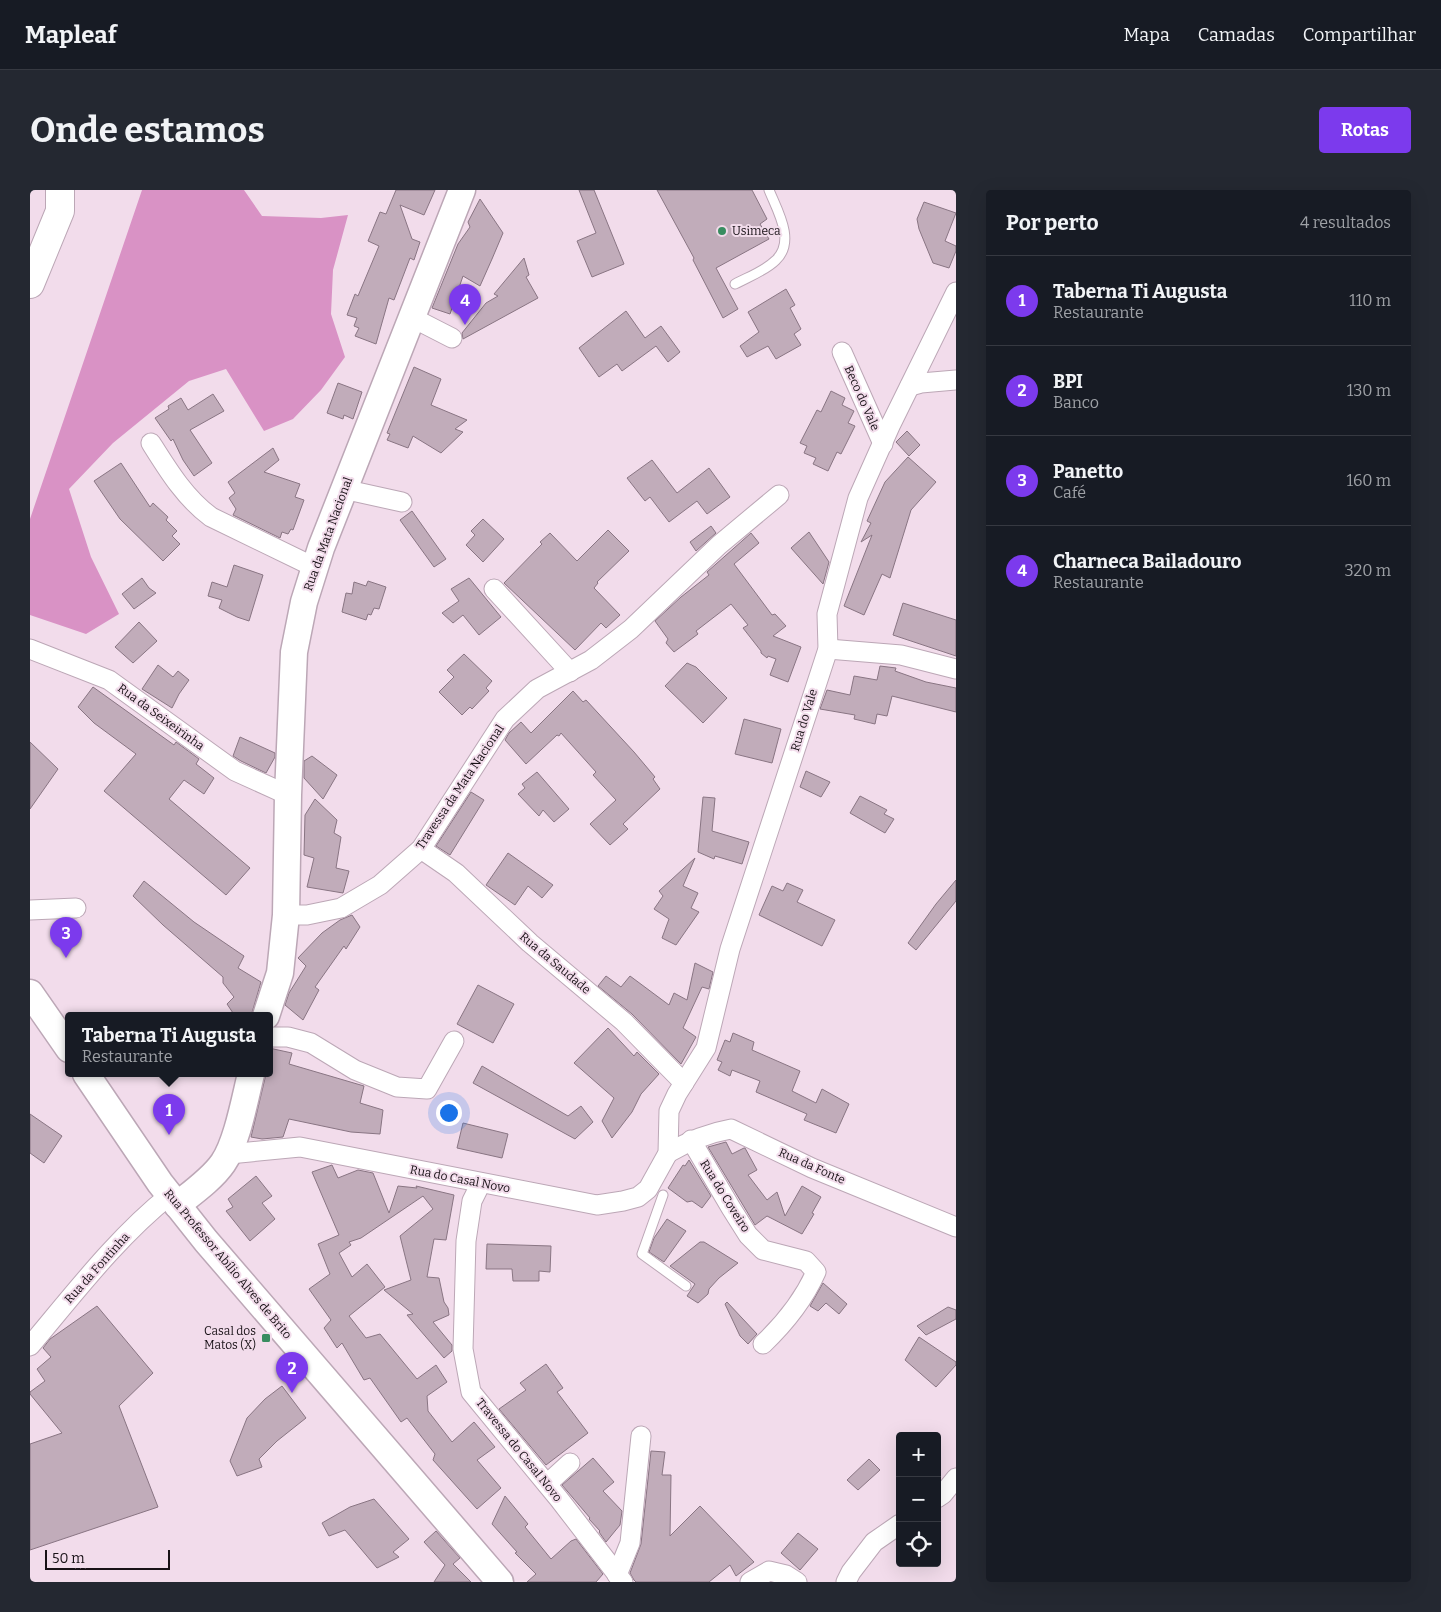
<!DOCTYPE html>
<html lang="pt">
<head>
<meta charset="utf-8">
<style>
  body { margin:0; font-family:Bitter,serif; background:#242831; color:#f1f3f6 }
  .controls { position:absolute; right:15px; bottom:15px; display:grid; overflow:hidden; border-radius:5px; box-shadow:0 5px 20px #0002 }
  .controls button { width:45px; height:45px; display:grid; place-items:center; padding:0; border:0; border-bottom:1px solid #363941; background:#171b24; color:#f1f3f6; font:25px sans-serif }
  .scale { position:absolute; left:15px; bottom:12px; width:125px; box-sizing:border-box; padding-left:5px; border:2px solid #181116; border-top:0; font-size:14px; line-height:18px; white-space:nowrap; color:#181116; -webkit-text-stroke:4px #f2dceb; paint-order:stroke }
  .you { position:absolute; left:418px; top:922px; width:18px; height:18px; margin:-12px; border:4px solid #fff; border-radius:50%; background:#1a73e8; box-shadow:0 0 0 8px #1a73e833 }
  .badge { display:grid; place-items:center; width:32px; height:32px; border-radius:50%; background:#7c3aed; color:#fff; font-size:16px; font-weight:700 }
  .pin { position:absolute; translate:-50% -41px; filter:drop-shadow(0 1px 2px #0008) }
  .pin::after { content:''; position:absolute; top:26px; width:18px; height:15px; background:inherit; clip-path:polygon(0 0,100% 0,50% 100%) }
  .popup { position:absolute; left:35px; top:822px; width:208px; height:65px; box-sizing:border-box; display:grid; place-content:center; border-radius:5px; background:#171b24; filter:drop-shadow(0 1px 4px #0005); font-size:16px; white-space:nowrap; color:#9ea1a6 }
  .popup b { font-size:19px; color:#f1f3f6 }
  .popup::after { content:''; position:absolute; left:50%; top:100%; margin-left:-10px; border:10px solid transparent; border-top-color:#171b24 }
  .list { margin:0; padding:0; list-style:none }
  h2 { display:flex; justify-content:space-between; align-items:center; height:65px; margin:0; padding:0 20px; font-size:21px }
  h2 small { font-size:16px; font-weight:400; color:#9ea1a6 }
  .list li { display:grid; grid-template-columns:32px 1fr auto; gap:15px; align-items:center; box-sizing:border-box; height:90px; padding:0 20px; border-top:1px solid #363941 }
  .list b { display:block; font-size:19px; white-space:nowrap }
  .list p { margin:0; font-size:16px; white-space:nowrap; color:#9ea1a6 }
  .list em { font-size:16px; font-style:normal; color:#9ea1a6 }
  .icon { flex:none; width:28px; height:28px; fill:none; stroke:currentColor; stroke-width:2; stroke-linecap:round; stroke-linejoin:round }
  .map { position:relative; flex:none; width:926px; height:1392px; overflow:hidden; border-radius:5px }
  header { display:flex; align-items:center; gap:30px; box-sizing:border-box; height:70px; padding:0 25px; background:#171b24; border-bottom:1px solid #363941 }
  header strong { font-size:24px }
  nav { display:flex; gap:28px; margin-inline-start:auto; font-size:18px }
  .intro { display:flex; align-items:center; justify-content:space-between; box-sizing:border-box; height:120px; padding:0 30px }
  h1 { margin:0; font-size:35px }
  .button { padding:12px 22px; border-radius:5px; background:#7c3aed; color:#fff; font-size:18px; font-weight:700 }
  main { display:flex; gap:30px; padding:0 30px }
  aside { flex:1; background:#171b24; border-radius:5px; box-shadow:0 5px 20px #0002 }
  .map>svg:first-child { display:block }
  .forest { fill:#d992c5 }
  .building { fill:#c1acba; stroke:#897583 }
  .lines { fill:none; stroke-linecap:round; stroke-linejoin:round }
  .lane-casing { stroke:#bca7b6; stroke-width:11 }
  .street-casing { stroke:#bca7b6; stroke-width:21 }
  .secondary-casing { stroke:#bca7b6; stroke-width:29 }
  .highway-casing { stroke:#bca7b6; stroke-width:30 }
  .lane { stroke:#fff; stroke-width:9 }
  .street { stroke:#fff; stroke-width:19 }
  .secondary { stroke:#fff; stroke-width:26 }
  .highway { stroke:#fff; stroke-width:28 }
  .poi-dot { fill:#388d60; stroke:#f2dceb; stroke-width:2 }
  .labels { text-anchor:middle; stroke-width:4; stroke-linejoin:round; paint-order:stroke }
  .poi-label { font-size:12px; fill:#181116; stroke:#f2dceb; text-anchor:start }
  .street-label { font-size:12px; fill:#181116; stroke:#f2dceb }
</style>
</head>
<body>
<header>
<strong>Mapleaf</strong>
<nav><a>Mapa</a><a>Camadas</a><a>Compartilhar</a></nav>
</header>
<div class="intro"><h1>Onde estamos</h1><a class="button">Rotas</a></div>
<main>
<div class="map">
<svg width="926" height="1392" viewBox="0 0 926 1392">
  <rect width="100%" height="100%" fill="#f2dceb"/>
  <polygon class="forest" points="112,0 214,0 232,26 291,28 318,25 303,80 301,124 315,167 291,200 263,229 234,241 196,179 159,191 83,253 39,299 61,367 89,424 56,444 0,425 0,329"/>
  <g class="building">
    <polygon points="366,0 405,0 394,25 370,15 382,49 390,52 384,70 380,68 364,110 359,108 346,154 325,146 329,138 324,136 327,128 317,125 325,104 328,106 349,56 338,51 350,22 356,24"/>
    <polygon points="549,0 564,0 594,74 562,87 547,51 566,43"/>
    <polygon points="627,0 722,0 737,29 730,34 739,49 686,78 708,119 693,128 663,70 664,68"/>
    <polygon points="450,9 473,43 462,69 450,96 433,86 420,124 402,118 428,54 440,37 438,32"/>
    <polygon points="894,12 926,23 915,51 926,56 926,61 919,78 903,73 889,39 887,29"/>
    <polygon points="494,68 499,85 496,87 508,108 433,149 432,143 456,113 468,106 464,104"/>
    <polygon points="756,99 765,115 760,118 771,139 764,144 771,155 746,169 738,156 717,167 710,156 729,142 718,122"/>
    <polygon points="596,121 615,148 631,136 650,162 638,172 626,156 592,181 587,174 569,187 549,158"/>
    <polygon points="384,177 411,189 401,215 437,230 425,239 433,242 411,263 383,246 378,258 357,250 360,244 357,243"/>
    <polygon points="308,193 332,202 323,229 314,225 313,229 297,223"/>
    <polygon points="801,201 815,208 812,215 824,221 818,233 825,236 811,264 807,262 798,281 783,274 786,268 774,263 777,256 770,253 787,220 791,222"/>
    <polygon points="183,204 194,221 160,240 182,273 164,286 153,270 143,249 141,251 125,228 139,219 138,216 151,208 158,220"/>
    <polygon points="877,241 890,255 879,266 866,252"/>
    <polygon points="243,258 249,270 234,282 270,294 265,307 274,310 263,340 261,339 258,344 252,342 250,348 203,325 206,319 199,308 205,303 198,292"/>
    <polygon points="878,267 906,292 881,320 860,388 852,384 834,425 814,416 842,345 831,352 841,333 837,331 855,292"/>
    <polygon points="622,270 647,303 679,278 700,307 677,324 667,311 639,332 620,307 615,311 597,288"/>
    <polygon points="91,273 120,317 123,313 138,327 136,330 147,341 142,346 150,354 133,371 90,329 64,291"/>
    <polygon points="382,321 416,369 404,377 370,330"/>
    <polygon points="453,329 474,349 453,372 436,355 445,345 441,341"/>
    <polygon points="681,336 686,343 666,361 660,352"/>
    <polygon points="578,340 599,361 567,392 568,393 564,398 590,425 576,438 571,433 545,460 474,393 512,354 510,352 520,343 547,371"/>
    <polygon points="779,342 799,372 793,394 761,358"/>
    <polygon points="721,343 729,353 704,374 742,425 745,424 756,436 743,446 771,457 758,492 740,485 746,469 738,466 737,468 731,463 731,461 713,438 718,435 701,414 666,441 668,444 644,462 636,453 638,449 625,431 651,407 679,385 677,382"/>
    <polygon points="204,375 233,385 219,431 207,427 189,418 192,410 178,406 182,392 197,397"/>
    <polygon points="112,388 119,398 126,403 104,419 92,404"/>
    <polygon points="439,388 471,427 449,445 433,425 423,433 412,423 429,411 421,399"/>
    <polygon points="338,391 356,397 349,419 344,418 341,425 338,424 336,430 312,422 316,403 322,404 324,392 336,396"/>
    <polygon points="873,413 926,430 926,466 863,445"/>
    <polygon points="109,432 127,451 103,473 85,457"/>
    <polygon points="434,464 462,491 456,498 459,501 442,519 440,517 432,525 409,502 424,487 417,480"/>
    <polygon points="657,473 666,477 697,508 673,533 635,496"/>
    <polygon points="128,475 143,487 148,481 159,490 149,504 142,518 112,499"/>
    <polygon points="850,476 866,478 865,481 896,492 926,498 926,522 862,506 857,526 847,524 845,534 824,529 825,525 790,519 797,500 820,505 824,486 847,490"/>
    <polygon points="63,497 144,555 146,552 169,569 166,574 184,588 174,604 154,590 139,609 220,678 196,705 74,601 106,564 64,533 48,517"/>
    <polygon points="543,501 553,512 556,510 604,562 625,587 623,589 630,599 593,634 598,639 580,655 560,634 586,610 563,585 566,582 531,543 529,546 527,545 496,574 475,550 479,543 491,532 501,543"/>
    <polygon points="714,529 751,539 742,573 705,564"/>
    <polygon points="210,547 245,563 245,567 236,583 211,571 203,566"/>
    <polygon points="0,552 28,579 0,619"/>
    <polygon points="282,566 307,585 293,609 274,588 274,571"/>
    <polygon points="776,581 800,592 791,607 770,597"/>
    <polygon points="507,582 539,619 524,632 513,620 509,626 488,604 495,598 492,594"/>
    <polygon points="441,602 454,610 420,665 406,656"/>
    <polygon points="830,606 857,620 854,624 864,629 855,643 820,623"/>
    <polygon points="673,607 685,608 682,641 719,652 712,674 685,666 684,669 668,662"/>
    <polygon points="285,609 307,630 304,643 311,647 306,678 319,681 313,703 277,697 284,668 274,665 275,625"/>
    <polygon points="478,663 523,695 512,708 498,696 485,715 456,695"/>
    <polygon points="665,668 653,696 668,703 661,718 669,722 646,755 632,748 639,729 624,719 633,706 629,701"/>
    <polygon points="926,690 926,711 886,760 878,753 906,714"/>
    <polygon points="114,691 164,732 214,766 208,778 231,792 221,826 205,826 197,814 204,807 193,793 193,787 133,735 103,706"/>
    <polygon points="757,693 773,700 767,712 805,730 792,756 729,725 742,696 753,701"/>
    <polygon points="322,725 330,737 316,759 314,756 285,797 289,800 273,830 255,815 259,803 276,776 268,768 292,743 310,730"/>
    <polygon points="665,773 683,782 679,799 672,797 653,838 666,847 651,874 602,824 568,796 576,786 591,797 600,786 639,815 644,803 657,810"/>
    <polygon points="448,795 484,814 463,853 427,834"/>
    <polygon points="578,838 604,866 607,862 629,884 611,904 602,922 582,948 572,931 584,908 544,873"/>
    <polygon points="703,843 724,852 722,860 770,881 762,901 786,913 792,899 819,914 806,943 774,930 777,924 726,902 730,891 702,880 700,886 688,880 692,872 687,870 695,850 700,852"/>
    <polygon points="239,858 262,863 259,874 334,896 330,913 353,920 350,944 321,942 259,929 253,947 232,949 221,947 236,884 239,884"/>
    <polygon points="452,876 538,926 551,916 563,932 545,949 443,893"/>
    <polygon points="0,924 32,946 14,973 0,963"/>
    <polygon points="433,933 478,944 472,968 427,958"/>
    <polygon points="696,952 702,964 714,958 715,958 727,980 718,985 737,1010 747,1002 755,1026 772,996 791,1007 782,1023 784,1024 772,1044 737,1026 725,1035 678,957"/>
    <polygon points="659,970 681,1006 672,1018 662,1011 657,1012 638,998 653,975 655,976"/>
    <polygon points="302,975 308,988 328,980 343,983 359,1023 368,996 387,998 386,996 424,1005 416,1050 404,1049 397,1087 409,1088 414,1112 418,1118 419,1125 403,1132 422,1155 422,1161 414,1168 377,1125 383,1124 354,1100 381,1090 370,1046 403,1019 393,1006 331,1048 319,1052 321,1055 309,1063 322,1087 337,1074 355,1097 319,1126 336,1148 350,1144 387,1189 406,1175 417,1192 397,1206 398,1221 422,1252 444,1232 465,1257 447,1270 471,1298 447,1319 403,1270 405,1264 377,1228 371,1232 340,1188 334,1190 312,1153 307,1158 294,1138 301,1130 279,1099 300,1084 288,1054 309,1045 282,982"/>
    <polygon points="226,986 242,1006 232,1013 245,1029 220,1051 196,1021 203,1017 198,1009"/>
    <polygon points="637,1029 656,1041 634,1072 619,1062 624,1048"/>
    <polygon points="670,1052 674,1052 708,1073 689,1088 679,1099 678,1104 668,1113 657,1106 665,1094 640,1076"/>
    <polygon points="457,1054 521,1056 520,1082 509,1081 509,1091 483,1091 482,1079 456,1079"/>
    <polygon points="793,1093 817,1114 809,1124 796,1113 788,1121 780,1116"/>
    <polygon points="697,1112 727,1144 718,1154 710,1146 695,1114"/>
    <polygon points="67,1116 123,1183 89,1216 128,1317 0,1360 0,1254 32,1243 0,1204 0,1202 15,1191 7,1179 21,1167 13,1158 20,1149"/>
    <polygon points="918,1117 926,1120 926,1129 896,1145 887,1136"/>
    <polygon points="889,1147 926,1172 926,1175 906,1197 875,1170"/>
    <polygon points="516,1174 533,1198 527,1202 558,1243 516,1275 469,1219 496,1200 490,1193"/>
    <polygon points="252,1196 276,1228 247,1251 229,1269 232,1277 207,1286 200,1271 217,1228 235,1209"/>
    <polygon points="621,1261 635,1262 632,1285 641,1285 640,1346 670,1316 724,1372 706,1386 700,1375 679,1392 606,1392 604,1390 600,1383 611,1354"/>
    <polygon points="563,1268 584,1292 573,1301 592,1321 590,1335 576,1352 569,1342 570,1341 559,1329 560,1328 532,1295"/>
    <polygon points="839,1269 850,1280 828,1300 817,1290"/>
    <polygon points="475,1306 498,1334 495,1337 521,1369 541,1351 546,1349 573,1384 566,1392 497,1392 506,1384 485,1363 487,1362 462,1334"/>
    <polygon points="344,1309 379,1349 363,1362 369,1367 347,1378 315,1340 299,1346 292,1333 320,1317"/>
    <polygon points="406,1341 430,1368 423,1374 441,1392 404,1392 415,1375 394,1352"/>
    <polygon points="768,1343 788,1359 770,1380 751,1363"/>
  </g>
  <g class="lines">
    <defs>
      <g id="lane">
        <path d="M 705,94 C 718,87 735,81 746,70 C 766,51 747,20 739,0"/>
        <polyline points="633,1005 612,1064 656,1096"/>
      </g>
      <g id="street">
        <polyline points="381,127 422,148"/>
        <polyline points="812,162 853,254"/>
        <polyline points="880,196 891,193 926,190"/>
        <path d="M 121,253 C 138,280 155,308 181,327 L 284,377"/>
        <polyline points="313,299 372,312"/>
        <polyline points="464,399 540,482"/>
        <polyline points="0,459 79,490 205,581 258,605"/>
        <polyline points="798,459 871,465 926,479"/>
        <polyline points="391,659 426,683 500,753 594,832 654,893"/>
        <polyline points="0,720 46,718"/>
        <polyline points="256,725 277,725 311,718 350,695 391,659 475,529 507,499 561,470 601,439 689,355 749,305"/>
        <polyline points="239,847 258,847 281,853 325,880 367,897 397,899 424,851"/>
        <path d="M 661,950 L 701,1018 L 718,1045 L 733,1060 L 776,1071 L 786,1082 C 774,1109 754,1134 733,1154"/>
        <path d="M 638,963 C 659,951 678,943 701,939 L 782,978 L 926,1037"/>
        <polyline points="199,964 270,957 567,1015 593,1011 608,1007 618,999 638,963 639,921 647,904 676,858 700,759 798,459 797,424 828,308 861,234 926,102"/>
        <polyline points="451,993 442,1011 436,1051 433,1159 441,1202 529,1309 593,1392"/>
        <path d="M 0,1156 C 43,1105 88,1046 140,1005"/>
        <polyline points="517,1294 540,1273"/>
        <polyline points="907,1308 913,1304 926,1288"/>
        <polyline points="587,1385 600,1353 611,1246"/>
        <polyline points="720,1392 739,1381 756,1385 767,1392"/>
        <polyline points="816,1392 821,1382 844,1352 870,1334"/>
      </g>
      <g id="secondary">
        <polyline points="0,803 39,859"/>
        <polyline points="236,826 250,783 256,725 258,605 264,462 274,412 291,358 432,0"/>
        <polyline points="56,884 130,993 176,1051 470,1392"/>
        <path d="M 147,1015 C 162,1003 182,989 193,973 C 207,953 215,908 221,884"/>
      </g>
      <polyline id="highway" points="0,94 30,21 30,0"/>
    </defs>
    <use href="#lane" class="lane-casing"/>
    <use href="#street" class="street-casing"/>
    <use href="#secondary" class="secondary-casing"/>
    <use href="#highway" class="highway-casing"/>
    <use href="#lane" class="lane"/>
    <use href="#street" class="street"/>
    <use href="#secondary" class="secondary"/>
    <use href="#highway" class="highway"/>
  </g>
  <g class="poi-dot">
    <circle cx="692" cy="41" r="5"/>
    <rect x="231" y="1143" width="10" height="10" rx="2.5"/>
  </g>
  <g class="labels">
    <g class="poi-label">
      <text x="702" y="45">Usimeca</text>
      <text x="226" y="1145" text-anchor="end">Casal dos<tspan x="226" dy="14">Matos (X)</tspan></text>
    </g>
    <g class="street-label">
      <text transform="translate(832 208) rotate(66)" y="4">Beco do Vale</text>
      <text transform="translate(298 344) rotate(-70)" y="4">Rua da Mata Nacional</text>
      <text transform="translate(131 527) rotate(36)" y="4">Rua da Seixeirinha</text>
      <text transform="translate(774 530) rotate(-73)" y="4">Rua do Vale</text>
      <text transform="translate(430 597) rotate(-56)" y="4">Travessa da Mata Nacional</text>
      <text transform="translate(525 773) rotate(40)" y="4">Rua da Saudade</text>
      <text transform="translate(782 976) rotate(24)" y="4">Rua da Fonte</text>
      <text transform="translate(430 989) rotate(11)" y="4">Rua do Casal Novo</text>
      <text transform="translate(695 1006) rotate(58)" y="4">Rua do Coveiro</text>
      <text transform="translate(198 1074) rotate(50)" y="4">Rua Professor Abílio Alves de Brito</text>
      <text transform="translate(67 1078) rotate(-48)" y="4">Rua da Fontinha</text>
      <text transform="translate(489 1260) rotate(51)" y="4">Travessa do Casal Novo</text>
    </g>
  </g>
</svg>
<div class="controls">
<button>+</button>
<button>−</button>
<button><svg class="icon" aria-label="locate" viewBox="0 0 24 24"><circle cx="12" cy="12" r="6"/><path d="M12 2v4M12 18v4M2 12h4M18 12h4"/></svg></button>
</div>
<div class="scale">50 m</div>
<div class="you"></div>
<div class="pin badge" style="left:139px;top:945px">1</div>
<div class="popup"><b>Taberna Ti Augusta</b>Restaurante</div>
<div class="pin badge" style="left:262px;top:1203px">2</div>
<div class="pin badge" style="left:36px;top:768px">3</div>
<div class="pin badge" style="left:435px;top:135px">4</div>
</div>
<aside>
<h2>Por perto<small>4 resultados</small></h2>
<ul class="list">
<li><span class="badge">1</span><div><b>Taberna Ti Augusta</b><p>Restaurante</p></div><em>110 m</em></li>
<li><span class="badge">2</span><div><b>BPI</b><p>Banco</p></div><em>130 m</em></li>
<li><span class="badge">3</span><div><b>Panetto</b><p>Café</p></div><em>160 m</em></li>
<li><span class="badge">4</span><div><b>Charneca Bailadouro</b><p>Restaurante</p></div><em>320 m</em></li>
</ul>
</aside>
</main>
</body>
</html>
